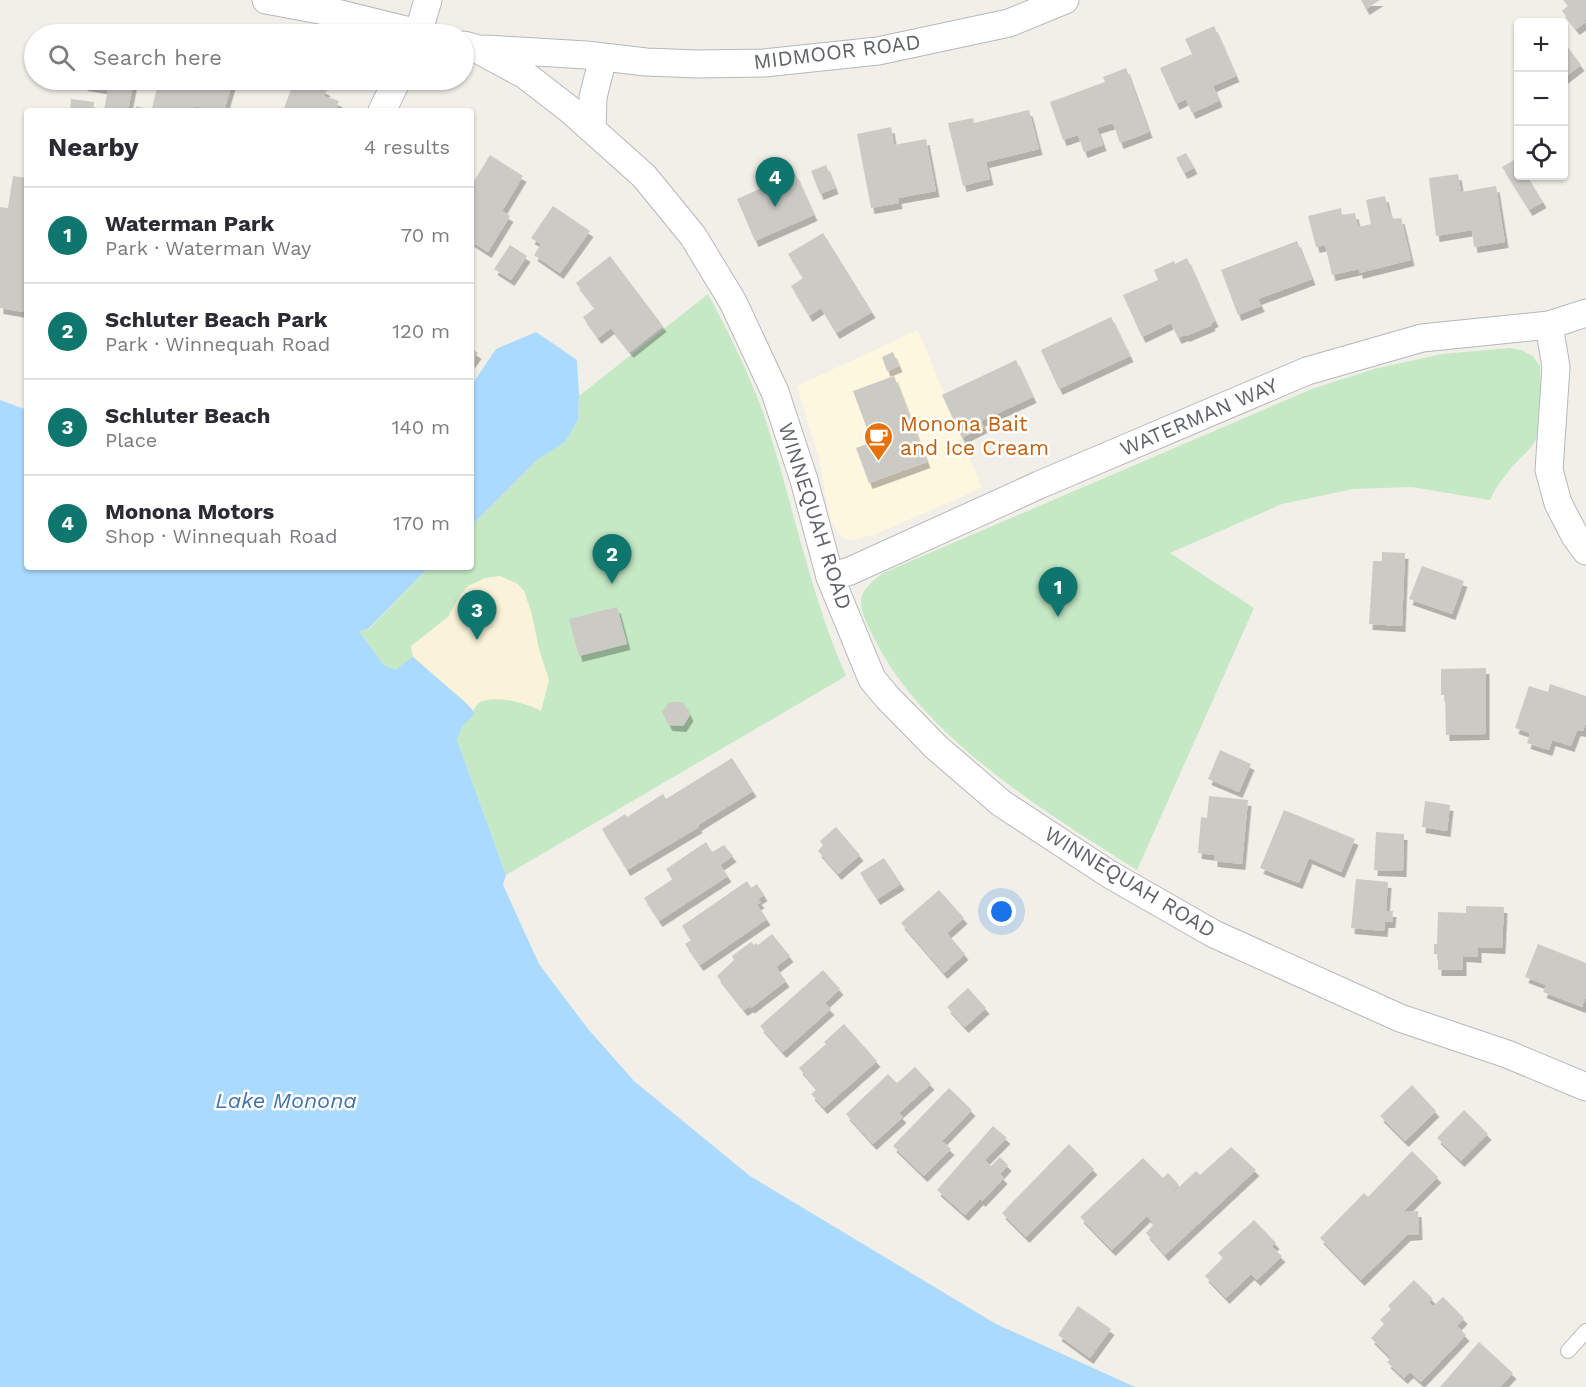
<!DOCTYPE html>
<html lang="en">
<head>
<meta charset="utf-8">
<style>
  body { margin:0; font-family:"Work Sans",sans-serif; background:#f7f7f7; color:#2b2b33 }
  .controls { position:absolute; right:18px; top:18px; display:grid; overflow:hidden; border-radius:6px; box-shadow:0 2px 4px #0004 }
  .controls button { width:54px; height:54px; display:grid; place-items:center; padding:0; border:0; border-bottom:2px solid #e1e1e2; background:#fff; color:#2b2b33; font:30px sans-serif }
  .you { position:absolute; left:1002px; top:912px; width:21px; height:21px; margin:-15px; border:4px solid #fff; border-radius:50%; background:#1a73e8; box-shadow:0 0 0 9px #1a73e833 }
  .badge { display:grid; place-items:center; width:39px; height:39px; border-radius:50%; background:#0f766e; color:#fff; font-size:20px; font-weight:700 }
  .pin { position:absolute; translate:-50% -50px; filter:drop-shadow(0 2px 3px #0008) }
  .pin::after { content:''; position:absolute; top:32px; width:21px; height:18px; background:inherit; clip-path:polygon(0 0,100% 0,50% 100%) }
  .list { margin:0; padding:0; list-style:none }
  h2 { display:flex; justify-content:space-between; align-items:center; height:78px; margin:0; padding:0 24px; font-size:26px }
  h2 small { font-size:20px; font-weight:400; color:#7c7c81 }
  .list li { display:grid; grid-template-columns:39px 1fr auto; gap:18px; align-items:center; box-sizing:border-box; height:96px; padding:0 24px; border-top:2px solid #e1e1e2 }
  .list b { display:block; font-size:22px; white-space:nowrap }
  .list p { margin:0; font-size:20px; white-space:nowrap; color:#7c7c81 }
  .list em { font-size:20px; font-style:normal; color:#7c7c81 }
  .icon { flex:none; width:33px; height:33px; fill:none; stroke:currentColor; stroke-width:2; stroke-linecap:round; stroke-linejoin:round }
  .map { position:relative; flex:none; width:1586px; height:1387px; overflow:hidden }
  .search { position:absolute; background:#fff; box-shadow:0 2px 4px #0004; left:24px; top:24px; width:450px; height:66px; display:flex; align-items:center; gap:15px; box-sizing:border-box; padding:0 21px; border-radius:33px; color:#7c7c81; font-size:22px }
  .panel { position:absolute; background:#fff; box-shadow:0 2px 4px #0004; left:24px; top:108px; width:450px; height:462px; border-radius:6px }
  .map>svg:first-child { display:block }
  .commercial { fill:#fef7e0 }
  .green { fill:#c5e8c5 }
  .sand { fill:#fbf3d9 }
  .water { fill:#aadaff }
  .building { fill:#cccac5; filter:url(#shadow) }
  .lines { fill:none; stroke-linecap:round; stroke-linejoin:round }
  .service-casing { stroke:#b5b8bc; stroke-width:16 }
  .minor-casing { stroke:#b5b8bc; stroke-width:29 }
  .service { stroke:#fff; stroke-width:14 }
  .minor { stroke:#fff; stroke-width:27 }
  .labels { text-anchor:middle; stroke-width:5; stroke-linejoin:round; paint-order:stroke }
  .street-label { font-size:21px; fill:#5f6368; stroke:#fff }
  .food-label { font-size:21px; fill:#c56008; stroke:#fff; text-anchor:start }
  .water-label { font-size:22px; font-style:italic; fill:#4174aa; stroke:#fff }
</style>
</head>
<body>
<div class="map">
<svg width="1586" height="1387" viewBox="0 0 1586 1387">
  <defs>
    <filter id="shadow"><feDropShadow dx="3.5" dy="6" stdDeviation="0" flood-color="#0004"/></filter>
  </defs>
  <rect width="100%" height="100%" fill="#f1efe8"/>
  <polygon class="commercial" points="918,330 982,488 876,534 854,540 842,538 831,522 818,455 797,386"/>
  <g class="green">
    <path d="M 708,294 C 731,337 753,381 768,427 C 794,510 811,596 846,676 L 506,875 L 457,740 L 462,727 L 474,713 L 383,664 L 359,631 L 369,629 L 429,567 L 471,567 L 471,526 L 537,460 L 565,442 L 578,420 L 579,396 Z"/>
    <path d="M 1509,348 L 1521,350 L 1533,356 L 1540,366 L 1541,428 L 1533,445 L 1511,468 L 1496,488 L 1490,500 L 1412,487 L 1353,489 L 1282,504 L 1170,553 L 1254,608 L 1137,870 C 1045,812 925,739 875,640 C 870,630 861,614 861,602 C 861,590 874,580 883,573 L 1312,389 L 1374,369 L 1442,354 Z"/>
  </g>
  <path class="sand" d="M 500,576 L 518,584 L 524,591 L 531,611 L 539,649 L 549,680 L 541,711 C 527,703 493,694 479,703 C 476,705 475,708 473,711 L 466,703 L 413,657 L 411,646 L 448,617 L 460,595 L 468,586 L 485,578 Z"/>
  <g class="water">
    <polygon points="536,332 577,360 579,396 578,420 565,442 537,460 471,526 471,386 496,349"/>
    <polygon points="0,400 27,410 27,567 429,567 368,629 359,631 383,664 395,670 413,657 466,703 475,713 462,727 457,740 506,875 503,885 539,964 588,1029 634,1081 750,1176 996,1324 1135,1387 0,1387"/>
  </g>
  <g class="building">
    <polygon points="1361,0 1380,0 1366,9"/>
    <polygon points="1563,0 1586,0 1586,19 1584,20 1586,22 1576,29 1562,11 1568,6"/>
    <polygon points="1214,26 1236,76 1213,86 1219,101 1192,113 1186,99 1176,104 1160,68 1192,54 1185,39"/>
    <polygon points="1564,42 1581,65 1564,78"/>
    <polygon points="1126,68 1149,132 1120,143 1113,123 1097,128 1103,145 1084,152 1078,135 1063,140 1050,102 1105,82 1103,77"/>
    <polygon points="85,80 134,80 128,111 104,110 108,89 84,85"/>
    <polygon points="159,80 233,80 224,111 214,111 195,106 193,111 161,111 152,108"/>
    <polygon points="312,83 327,90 324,96 339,101 335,111 283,111 293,84 309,90"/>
    <polygon points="71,99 94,102 93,111 70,111"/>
    <polygon points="136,106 152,110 152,111 135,111"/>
    <polygon points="1029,110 1039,149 986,162 990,179 963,186 948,123 973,118 974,123"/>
    <polygon points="891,127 894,145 926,139 936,191 898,198 899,203 871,208 857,134"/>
    <polygon points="1186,153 1194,168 1184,173 1176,158"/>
    <polygon points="490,155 523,176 502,211 510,216 488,252 471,241 471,186"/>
    <polygon points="1516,159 1518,162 1518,176 1527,176 1543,202 1529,210 1502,167"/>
    <polygon points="826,165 835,188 820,194 811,171"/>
    <polygon points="795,173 814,215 755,241 737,199"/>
    <polygon points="1458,174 1461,192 1496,186 1505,242 1474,247 1472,230 1436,236 1429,178"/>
    <polygon points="13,176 27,178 27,287 23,312 0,308 0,207 8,208"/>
    <polygon points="1385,196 1389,213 1391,212 1393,219 1401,218 1411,260 1359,273 1359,269 1332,275 1325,245 1316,247 1308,216 1341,208 1342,215 1355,213 1358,227 1371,224 1366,200"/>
    <polygon points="553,206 590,231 560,273 534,255 541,244 531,238"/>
    <polygon points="823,233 872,312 836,333 821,308 809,316 791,286 803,278 788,254"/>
    <polygon points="1297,241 1312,279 1258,299 1261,306 1238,315 1221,270"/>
    <polygon points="510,245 527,256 511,280 494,269"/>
    <polygon points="610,256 663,326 630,352 611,328 598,338 583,317 595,308 576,283"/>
    <polygon points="1187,258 1215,321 1211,323 1212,325 1186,336 1185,335 1178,338 1171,323 1142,337 1123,295 1158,280 1154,270 1174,261 1175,264"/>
    <polygon points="1111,317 1130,356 1059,389 1041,350"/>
    <polygon points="471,348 478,353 471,363"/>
    <polygon points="893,352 899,366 887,371 882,357"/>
    <polygon points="1016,360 1033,397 981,421 984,427 962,438 942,395"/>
    <polygon points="894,376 927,462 869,483 856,448 872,442 853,391"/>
    <polygon points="1382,552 1405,553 1402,626 1369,624 1373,561 1382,561"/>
    <polygon points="1422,566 1464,581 1452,614 1409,599"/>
    <polygon points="617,607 627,644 579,656 569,619"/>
    <polygon points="1486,668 1486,734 1446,735 1445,695 1441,695 1441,669"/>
    <polygon points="1550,684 1586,696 1586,722 1583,731 1577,730 1571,746 1552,740 1549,750 1527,743 1530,733 1515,728 1529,686 1548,692"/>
    <polygon points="669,702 683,702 690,715 683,726 669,725 662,712"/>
    <polygon points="1220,750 1251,764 1239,792 1208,779"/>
    <polygon points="732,758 753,791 698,825 699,827 627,870 602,829 625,814 627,817 663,794 666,799"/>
    <polygon points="1209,796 1248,800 1242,864 1214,861 1214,855 1198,853 1201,817 1207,818"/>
    <polygon points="1425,801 1450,805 1447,831 1422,827"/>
    <polygon points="1284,810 1355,839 1341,872 1309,858 1299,883 1260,868"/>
    <polygon points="836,827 860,855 838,874 818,851 823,845 820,841"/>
    <polygon points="1376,832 1404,834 1403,871 1374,870"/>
    <polygon points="706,842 712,852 724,845 733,856 720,865 728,876 659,921 644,898 673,879 666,869"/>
    <polygon points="884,858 901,884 877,899 860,873"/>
    <polygon points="1356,879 1388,882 1386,911 1393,911 1392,922 1385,922 1384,931 1351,928"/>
    <polygon points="747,881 751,888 757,884 764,895 758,899 761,902 757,905 767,919 700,965 685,944 691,940 682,926"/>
    <polygon points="939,890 964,918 947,933 965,954 944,973 901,923"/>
    <polygon points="1466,906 1504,907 1502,948 1478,947 1478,957 1463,956 1463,970 1438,970 1438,954 1434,954 1434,944 1437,944 1438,912 1466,913"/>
    <polygon points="772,934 790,956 776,967 786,981 751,1008 750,1006 744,1010 717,976 734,960 732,956 751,942 754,945 756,943 758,945"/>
    <polygon points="1538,944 1586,963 1586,996 1582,1007 1543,992 1546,985 1525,977"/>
    <polygon points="823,970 840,989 825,1003 831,1009 783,1052 760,1026"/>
    <polygon points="968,988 986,1008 965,1027 947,1007"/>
    <polygon points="844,1024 877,1061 824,1108 811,1094 817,1089 799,1068 826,1044 824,1042"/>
    <polygon points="915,1067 931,1084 899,1113 903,1117 873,1144 846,1114 888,1074 897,1083"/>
    <polygon points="1412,1085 1436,1111 1405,1141 1380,1116"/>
    <polygon points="949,1088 972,1110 942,1141 951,1149 924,1176 893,1146"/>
    <polygon points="1464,1110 1488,1134 1461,1161 1437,1138"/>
    <polygon points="993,1126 1007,1138 985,1160 991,1166 1000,1157 1008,1165 1000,1174 1004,1178 982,1201 980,1199 965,1215 937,1190"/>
    <polygon points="1069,1144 1094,1169 1026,1237 1002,1213"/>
    <polygon points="1231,1147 1256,1170 1165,1255 1146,1233 1154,1224 1147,1216 1112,1250 1080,1217 1143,1158 1163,1178 1168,1173 1179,1185 1162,1203 1196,1171 1200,1175"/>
    <polygon points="1412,1151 1438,1177 1403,1212 1418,1211 1419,1234 1407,1235 1361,1280 1320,1238 1364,1193 1368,1197"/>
    <polygon points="1254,1220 1276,1243 1272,1247 1282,1256 1257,1280 1251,1274 1226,1298 1205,1276 1223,1258 1218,1253"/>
    <polygon points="1414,1280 1433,1299 1429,1302 1433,1306 1443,1297 1464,1318 1457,1326 1466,1335 1421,1382 1410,1372 1404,1378 1387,1362 1391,1358 1371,1338 1384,1324 1380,1320 1391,1309 1388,1306"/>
    <polygon points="1078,1306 1111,1329 1090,1358 1058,1335"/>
    <polygon points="1479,1342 1513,1373 1500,1387 1440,1387"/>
  </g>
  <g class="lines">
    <defs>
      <polyline id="service" points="1568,1351 1586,1331"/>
      <g id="minor">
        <polyline points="266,0 341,14 422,34"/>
        <polyline points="418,34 428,0"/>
        <polyline points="464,45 475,48 525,75 569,109 644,176 693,236 733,302 775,392 804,480 830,577 872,679 887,697 936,747 1001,803 1109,874 1214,934 1400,1018 1507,1054 1586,1087"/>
        <polyline points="486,49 586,55 646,62 698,64 764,63 878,51 1009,23 1065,0"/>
        <polyline points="382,111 397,80"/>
        <polyline points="592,129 593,97 603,58"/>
        <polyline points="1549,325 1556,367 1549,470 1558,503 1575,536 1586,551"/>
        <polyline points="830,577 850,571 1039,485 1307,371 1422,338 1549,325 1586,313"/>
      </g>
    </defs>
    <use href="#service" class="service-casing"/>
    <use href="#minor" class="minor-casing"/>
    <use href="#service" class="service"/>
    <use href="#minor" class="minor"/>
  </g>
  <defs>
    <symbol id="cafe-pin" viewBox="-11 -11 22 30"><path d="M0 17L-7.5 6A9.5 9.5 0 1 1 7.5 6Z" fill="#e8710a" stroke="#fff"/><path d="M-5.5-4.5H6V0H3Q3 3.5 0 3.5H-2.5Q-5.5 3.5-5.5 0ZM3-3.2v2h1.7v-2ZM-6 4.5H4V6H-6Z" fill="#fff"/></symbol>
  </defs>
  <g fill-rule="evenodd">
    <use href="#cafe-pin" x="862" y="420" width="33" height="45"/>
  </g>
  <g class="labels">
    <g class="street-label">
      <text transform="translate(837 52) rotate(-7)" y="7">MIDMOOR ROAD</text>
      <text transform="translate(1199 417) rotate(-23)" y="7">WATERMAN WAY</text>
      <text transform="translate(815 516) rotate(72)" y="7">WINNEQUAH ROAD</text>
      <text transform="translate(1130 882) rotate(31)" y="7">WINNEQUAH ROAD</text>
    </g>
    <g class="food-label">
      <text x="900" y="431">Monona Bait<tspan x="900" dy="24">and Ice Cream</tspan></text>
    </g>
    <g class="water-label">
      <text x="286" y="1108">Lake Monona</text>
    </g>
  </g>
</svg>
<div class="controls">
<button>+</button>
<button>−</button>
<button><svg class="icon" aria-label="locate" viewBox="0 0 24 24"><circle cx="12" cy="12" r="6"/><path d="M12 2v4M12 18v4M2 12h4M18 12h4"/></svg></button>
</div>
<div class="you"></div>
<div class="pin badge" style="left:1058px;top:617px">1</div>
<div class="pin badge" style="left:612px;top:584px">2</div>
<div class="pin badge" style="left:477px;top:640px">3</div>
<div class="pin badge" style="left:775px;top:207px">4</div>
<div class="search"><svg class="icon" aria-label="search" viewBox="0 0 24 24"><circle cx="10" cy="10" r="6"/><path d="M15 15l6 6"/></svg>Search here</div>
<section class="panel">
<h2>Nearby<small>4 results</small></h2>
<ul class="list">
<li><span class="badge">1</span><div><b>Waterman Park</b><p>Park · Waterman Way</p></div><em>70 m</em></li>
<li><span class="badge">2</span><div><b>Schluter Beach Park</b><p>Park · Winnequah Road</p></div><em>120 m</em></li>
<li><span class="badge">3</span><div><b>Schluter Beach</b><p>Place</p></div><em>140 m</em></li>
<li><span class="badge">4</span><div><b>Monona Motors</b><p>Shop · Winnequah Road</p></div><em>170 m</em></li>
</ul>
</section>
</div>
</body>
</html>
